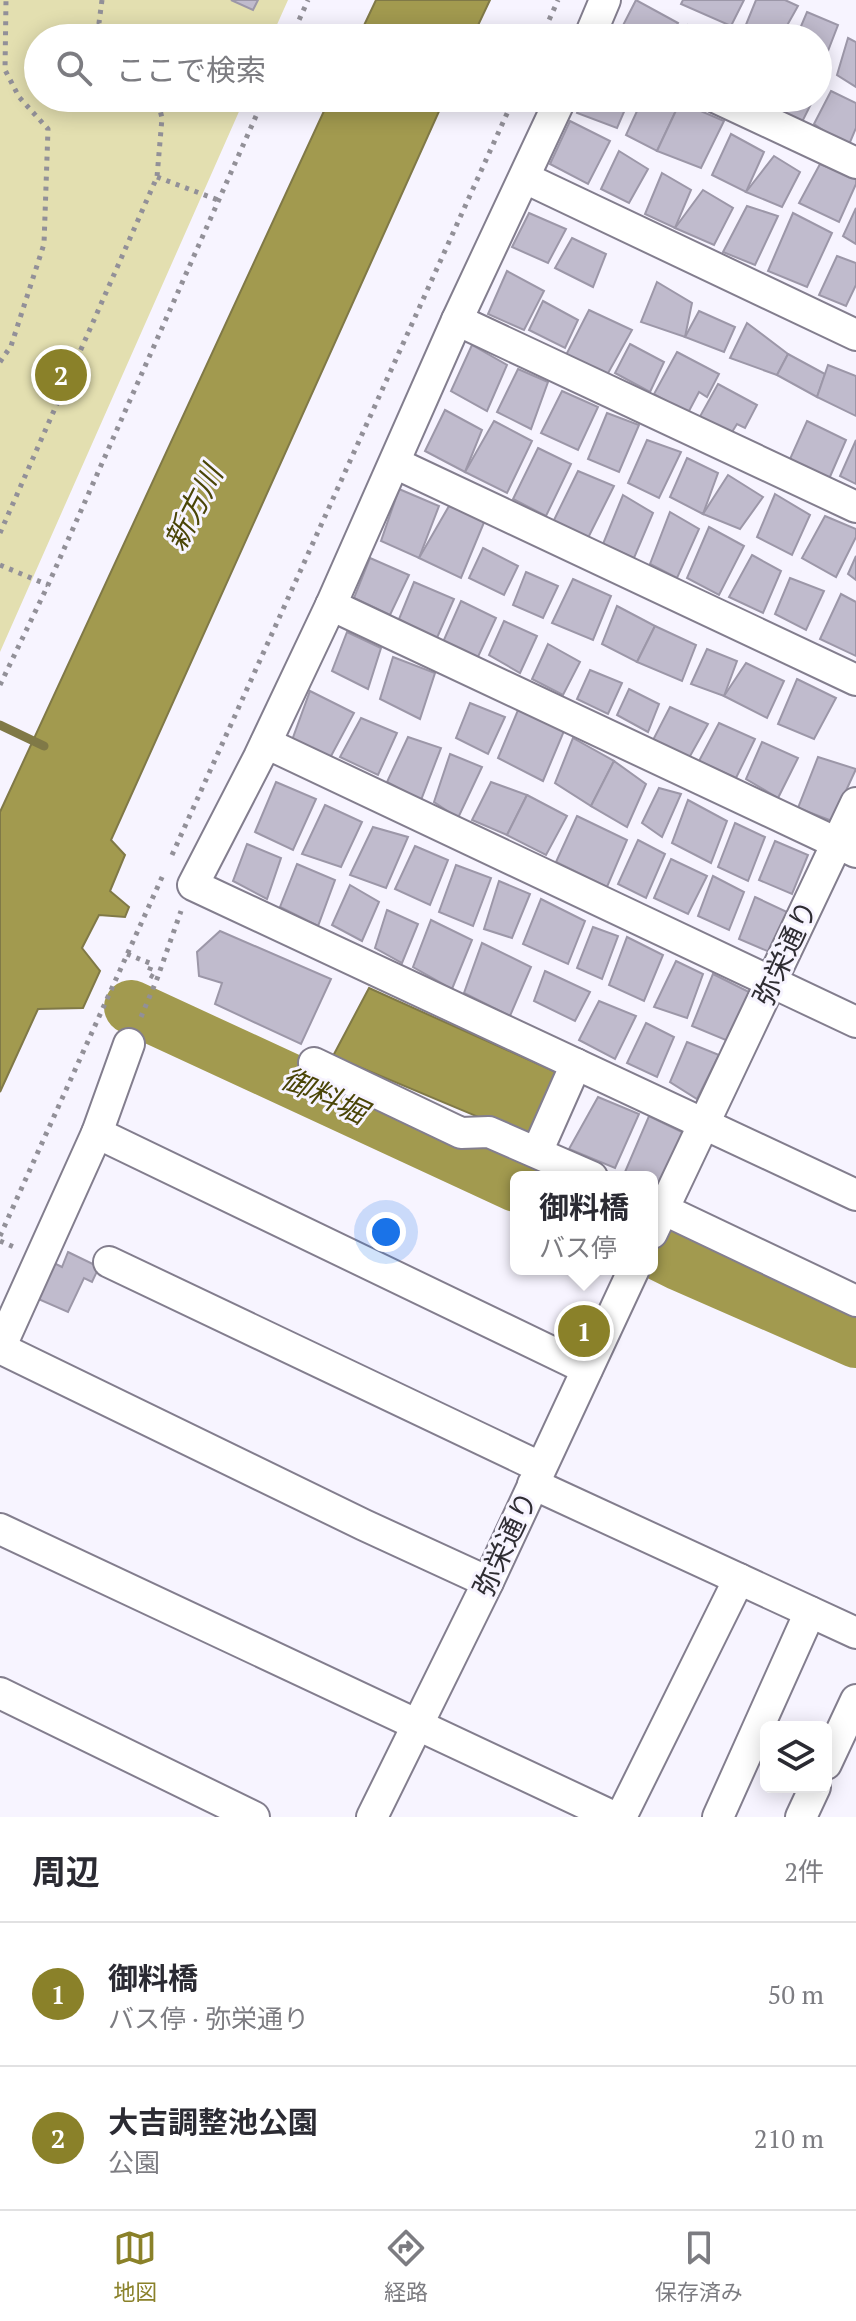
<!DOCTYPE html>
<html lang="ja">
<head>
<meta charset="utf-8">
<style>
  body { margin:0; font-family:"PT Serif","Noto Sans JP",serif; background:#f7f7f7; color:#2b2b33 }
  .controls { position:absolute; right:24px; bottom:24px; display:grid; overflow:hidden; border-radius:12px; box-shadow:0 4px 20px #0003 }
  .controls button { width:72px; height:72px; display:grid; place-items:center; padding:0; border:0; border-bottom:2px solid #e1e1e2; background:#fff; color:#2b2b33; font:40px sans-serif }
  .you { position:absolute; left:386px; top:1232px; width:28px; height:28px; margin:-20px; border:6px solid #fff; border-radius:50%; background:#1a73e8; box-shadow:0 0 0 12px #1a73e833 }
  .badge { display:grid; place-items:center; width:52px; height:52px; border-radius:50%; background:#8a8129; color:#fff; font-size:26px; font-weight:700 }
  .pin { position:absolute; translate:-50% -50%; border:4px solid #fff; box-shadow:0 2px 8px #0006 }
  .popup { position:absolute; left:510px; top:1171px; width:148px; height:104px; box-sizing:border-box; display:grid; place-content:center; border-radius:12px; background:#fff; filter:drop-shadow(0 2px 6px #0005); font-size:26px; white-space:nowrap; color:#7c7c81 }
  .popup b { font-size:30px; color:#2b2b33 }
  .popup::after { content:''; position:absolute; left:50%; top:100%; margin-left:-16px; border:16px solid transparent; border-top-color:#fff }
  .list { margin:0; padding:0; list-style:none }
  h2 { display:flex; justify-content:space-between; align-items:center; height:104px; margin:0; padding:0 32px; font-size:34px }
  h2 small { font-size:26px; font-weight:400; color:#7c7c81 }
  .list li { display:grid; grid-template-columns:52px 1fr auto; gap:24px; align-items:center; box-sizing:border-box; height:144px; padding:0 32px; border-top:2px solid #e1e1e2 }
  .list b { display:block; font-size:30px; white-space:nowrap }
  .list p { margin:0; font-size:26px; white-space:nowrap; color:#7c7c81 }
  .list em { font-size:26px; font-style:normal; color:#7c7c81 }
  .icon { flex:none; width:44px; height:44px; fill:none; stroke:currentColor; stroke-width:2; stroke-linecap:round; stroke-linejoin:round }
  .map { position:relative; flex:none; width:856px; height:1817px; overflow:hidden }
  .search { position:absolute; background:#fff; box-shadow:0 4px 20px #0003; left:24px; right:24px; top:24px; height:88px; display:flex; align-items:center; gap:20px; box-sizing:border-box; padding:0 28px; border-radius:44px; color:#7c7c81; font-size:30px }
  .sheet { height:392px; background:#fff }
  nav { display:flex; justify-content:space-around; align-items:center; box-sizing:border-box; height:112px; border-top:2px solid #e1e1e2; background:#fff; font-size:22px; color:#7c7c81 }
  nav a { display:grid; justify-items:center; gap:4px }
  nav .on { color:#8a8129 }
  .map>svg:first-child { display:block }
  .green { fill:#e3dfb0 }
  .water { fill:#a29a4f; stroke:#807947; stroke-width:2 }
  .lines { fill:none; stroke-linecap:round; stroke-linejoin:round }
  .stream { stroke:#807947; stroke-width:9 }
  .river { stroke:#a29a4f; stroke-width:54 }
  .building { fill:#c0bbcd; stroke:#9c97a8; stroke-width:2 }
  .minor-casing { stroke:#837e8e; stroke-width:34 }
  .path { stroke:#929098; stroke-width:5; stroke-dasharray:4 6; stroke-linecap:butt }
  .minor { stroke:#fff; stroke-width:30 }
  .labels { text-anchor:middle; stroke-width:6; stroke-linejoin:round; paint-order:stroke }
  .street-label { font-size:28px; fill:#2f2d33; stroke:#f7f4ff }
  .water-label { font-size:30px; font-style:italic; fill:#4a4507; stroke:#f7f4ff }
</style>
</head>
<body>
<div class="map">
<svg width="856" height="1817" viewBox="0 0 856 1817">
  <rect width="100%" height="100%" fill="#f7f4ff"/>
  <polygon class="green" points="0,0 288,0 271,38 38,38 38,98 245,98 0,652"/>
  <g class="water">
    <polygon points="376,0 490,0 472,38 358,38"/>
    <polygon points="330,98 445,98 111,840 125,855 110,891 129,907 125,917 99,915 82,948 100,971 83,1008 38,1009 0,1092 0,812"/>
    <polygon points="369,988 567,1077 538,1142 333,1056"/>
  </g>
  <g class="lines">
    <polyline class="stream" points="0,725 44,746"/>
    <g class="river">
      <polyline points="131,1007 516,1185"/>
      <polyline points="652,1250 680,1264 856,1341"/>
    </g>
  </g>
  <g class="building">
    <polygon points="231,0 258,0 253,10"/>
    <polygon points="636,0 678,23 670,38 623,38 618,35"/>
    <polygon points="683,0 744,0 731,26 681,4"/>
    <polygon points="756,0 785,0 798,6 780,38 758,38 743,32"/>
    <polygon points="807,12 838,25 821,69 818,67 818,38 796,38"/>
    <polygon points="688,25 720,38 682,38"/>
    <polygon points="848,38 856,42 856,87 837,75"/>
    <polygon points="831,91 856,103 856,128 848,147 814,124"/>
    <polygon points="583,98 630,98 617,128 577,113"/>
    <polygon points="643,98 672,98 680,102 657,151 626,135"/>
    <polygon points="767,98 814,98 800,126 762,108"/>
    <polygon points="680,102 724,121 701,168 657,151"/>
    <polygon points="570,121 610,141 588,184 550,164"/>
    <polygon points="731,134 764,152 746,192 712,175"/>
    <polygon points="619,151 648,169 629,203 601,189"/>
    <polygon points="774,156 800,172 782,207 746,192"/>
    <polygon points="820,164 856,179 856,184 839,222 799,203"/>
    <polygon points="662,173 691,190 675,228 645,214"/>
    <polygon points="703,190 733,208 714,245 675,228"/>
    <polygon points="747,206 778,216 755,265 723,252"/>
    <polygon points="856,208 856,244 843,236"/>
    <polygon points="529,213 566,229 548,263 512,247"/>
    <polygon points="793,213 832,233 807,287 768,271"/>
    <polygon points="572,238 606,254 593,287 555,268"/>
    <polygon points="837,256 856,263 856,285 846,306 819,295"/>
    <polygon points="507,271 544,291 524,330 488,314"/>
    <polygon points="657,282 692,303 685,337 641,322"/>
    <polygon points="543,301 578,320 565,348 529,330"/>
    <polygon points="589,310 632,330 607,375 566,355"/>
    <polygon points="699,311 735,327 724,352 685,337"/>
    <polygon points="747,323 788,354 777,375 730,358"/>
    <polygon points="630,344 664,362 650,392 615,373"/>
    <polygon points="472,345 507,365 487,411 451,391"/>
    <polygon points="677,352 719,374 707,397 699,392 688,413 654,394"/>
    <polygon points="788,354 825,374 817,397 777,375"/>
    <polygon points="828,365 856,376 856,416 817,397"/>
    <polygon points="518,369 548,382 531,429 497,412"/>
    <polygon points="718,384 757,405 745,428 737,424 729,437 698,420"/>
    <polygon points="562,391 598,407 578,450 541,433"/>
    <polygon points="445,410 482,430 465,472 425,451"/>
    <polygon points="607,413 639,425 619,472 588,459"/>
    <polygon points="494,421 532,441 507,493 465,472"/>
    <polygon points="807,421 846,440 829,479 790,459"/>
    <polygon points="647,440 681,452 659,498 628,483"/>
    <polygon points="856,440 856,484 840,476"/>
    <polygon points="538,448 571,464 546,516 513,499"/>
    <polygon points="687,458 718,473 703,514 670,497"/>
    <polygon points="578,471 614,486 587,540 553,522"/>
    <polygon points="728,475 763,497 740,529 703,514"/>
    <polygon points="399,489 439,506 419,558 381,541"/>
    <polygon points="775,494 810,515 792,555 757,537"/>
    <polygon points="623,495 653,513 634,558 603,544"/>
    <polygon points="449,506 485,520 461,578 419,558"/>
    <polygon points="670,512 699,529 677,578 650,564"/>
    <polygon points="825,516 856,529 856,537 836,577 802,558"/>
    <polygon points="709,527 744,546 719,595 687,578"/>
    <polygon points="483,548 518,566 504,595 469,578"/>
    <polygon points="752,555 781,571 763,613 729,597"/>
    <polygon points="856,556 856,580 848,574"/>
    <polygon points="370,558 409,575 390,615 354,598"/>
    <polygon points="526,572 558,586 543,618 513,605"/>
    <polygon points="790,578 824,591 806,630 775,614"/>
    <polygon points="573,579 611,596 593,640 552,623"/>
    <polygon points="414,582 454,599 436,640 399,619"/>
    <polygon points="841,594 856,602 856,656 820,639"/>
    <polygon points="461,601 496,618 477,659 443,642"/>
    <polygon points="617,606 655,626 637,662 602,644"/>
    <polygon points="504,621 537,636 520,673 489,655"/>
    <polygon points="655,626 696,645 682,681 637,662"/>
    <polygon points="347,632 381,648 368,689 332,671"/>
    <polygon points="548,644 580,662 563,695 532,679"/>
    <polygon points="707,649 737,661 724,696 691,684"/>
    <polygon points="393,657 435,673 420,719 380,699"/>
    <polygon points="746,663 784,681 767,718 724,696"/>
    <polygon points="590,670 622,683 608,714 577,699"/>
    <polygon points="797,679 836,698 814,739 778,724"/>
    <polygon points="629,689 659,704 648,732 617,715"/>
    <polygon points="310,691 354,713 330,758 291,743"/>
    <polygon points="470,703 505,717 488,754 456,738"/>
    <polygon points="670,707 708,724 689,758 653,740"/>
    <polygon points="518,710 564,731 543,781 498,758"/>
    <polygon points="361,718 397,733 378,775 340,757"/>
    <polygon points="719,723 755,739 736,778 699,761"/>
    <polygon points="408,737 441,748 421,800 387,782"/>
    <polygon points="573,738 614,761 591,806 555,783"/>
    <polygon points="762,742 798,758 778,798 746,779"/>
    <polygon points="450,754 482,767 458,818 434,802"/>
    <polygon points="818,757 856,769 832,821 798,808"/>
    <polygon points="614,761 646,784 627,827 591,806"/>
    <polygon points="276,782 316,799 293,850 255,832"/>
    <polygon points="491,782 527,795 507,835 472,820"/>
    <polygon points="659,788 681,794 662,837 642,823"/>
    <polygon points="527,795 567,816 546,855 507,835"/>
    <polygon points="688,800 727,821 711,863 672,843"/>
    <polygon points="325,805 362,822 341,867 302,854"/>
    <polygon points="577,816 627,840 607,887 556,862"/>
    <polygon points="735,823 765,837 748,881 718,867"/>
    <polygon points="373,827 408,837 386,888 350,875"/>
    <polygon points="638,840 665,854 646,898 618,884"/>
    <polygon points="775,841 808,855 792,894 759,880"/>
    <polygon points="247,844 281,858 267,899 233,881"/>
    <polygon points="415,846 448,860 430,905 395,889"/>
    <polygon points="671,859 707,876 688,914 654,898"/>
    <polygon points="297,864 335,880 318,926 280,907"/>
    <polygon points="456,865 491,878 473,926 439,912"/>
    <polygon points="713,876 744,892 729,930 698,916"/>
    <polygon points="499,881 530,894 512,938 484,929"/>
    <polygon points="350,885 379,902 362,941 332,925"/>
    <polygon points="755,897 787,912 772,953 739,939"/>
    <polygon points="541,899 585,921 568,964 523,944"/>
    <polygon points="387,910 418,924 402,963 375,948"/>
    <polygon points="431,920 472,940 452,989 413,967"/>
    <polygon points="593,927 618,936 602,979 577,968"/>
    <polygon points="220,931 331,979 301,1044 215,1004 222,983 199,976 197,952"/>
    <polygon points="627,937 663,955 644,1001 609,985"/>
    <polygon points="482,943 531,967 510,1016 464,993"/>
    <polygon points="676,961 703,974 687,1018 654,1007"/>
    <polygon points="545,971 590,992 575,1021 534,1001"/>
    <polygon points="713,974 755,995 733,1043 692,1026"/>
    <polygon points="599,1001 636,1016 615,1059 579,1040"/>
    <polygon points="646,1023 674,1037 657,1077 627,1063"/>
    <polygon points="687,1042 719,1055 697,1099 670,1082"/>
    <polygon points="598,1097 639,1114 615,1168 569,1149"/>
    <polygon points="649,1116 684,1133 659,1185 652,1182 652,1177 638,1177 625,1172"/>
    <polygon points="68,1252 99,1267 92,1282 84,1278 68,1312 36,1298 52,1262 62,1267"/>
  </g>
  <g class="lines">
    <defs>
      <g id="minor">
        <polyline points="589,38 605,0"/>
        <polyline points="561,98 457,320 331,605 259,757 193,885 856,1195"/>
        <polyline points="717,98 856,163"/>
        <polyline points="525,178 856,335"/>
        <polyline points="457,320 856,507"/>
        <polyline points="395,463 856,680"/>
        <polyline points="331,605 856,852"/>
        <polyline points="266,743 856,1022"/>
        <polyline points="314,1063 461,1133 489,1132 592,1177"/>
        <polyline points="97,1133 587,1369"/>
        <polyline points="537,1152 576,1064"/>
        <polyline points="652,1204 856,1301"/>
        <polyline points="652,1233 856,803"/>
        <polyline points="109,1262 540,1467"/>
        <polyline points="0,1348 364,1525 488,1582"/>
        <polyline points="0,1348 97,1133 129,1044"/>
        <polyline points="533,1484 856,1633"/>
        <polyline points="0,1529 614,1817"/>
        <polyline points="0,1693 254,1817"/>
        <polyline points="826,1764 856,1700"/>
        <polyline points="372,1817 488,1582 634,1269"/>
        <polyline points="621,1817 739,1579"/>
        <polyline points="718,1817 810,1612"/>
        <polyline points="801,1817 815,1787"/>
      </g>
    </defs>
    <use href="#minor" class="minor-casing"/>
    <g class="path">
      <polyline points="102,0 99,23 111,38"/>
      <polyline points="291,38 308,0"/>
      <polyline points="541,38 558,0"/>
      <polyline points="157,177 218,200"/>
      <polyline points="0,362 11,346 44,244 48,129 19,97 5,70 6,0"/>
      <polyline points="0,533 157,177 162,118 157,98"/>
      <polyline points="0,565 48,585"/>
      <polyline points="0,685 48,585 264,98"/>
      <polyline points="172,855 514,98"/>
      <polyline points="127,954 152,964 148,974 157,979"/>
      <polyline points="141,1017 157,979 181,911"/>
      <polyline points="0,1236 163,875"/>
      <polyline points="0,1241 14,1247"/>
    </g>
    <use href="#minor" class="minor"/>
  </g>
  <g class="labels">
    <g class="street-label">
      <text transform="translate(785 953) rotate(-65)" y="10">弥栄通り</text>
      <text transform="translate(505 1544) rotate(-65)" y="10">弥栄通り</text>
    </g>
    <g class="water-label">
      <text transform="translate(194 508) rotate(-63)" y="10">新方川</text>
      <text transform="translate(324 1096) rotate(25)" y="10">御料堀</text>
    </g>
  </g>
</svg>
<div class="controls">
<button><svg class="icon" aria-label="layers" viewBox="0 0 24 24"><path d="M12 4l9 5-9 5-9-5zM3 14l9 5 9-5"/></svg></button>
</div>
<div class="you"></div>
<div class="pin badge" style="left:584px;top:1331px">1</div>
<div class="popup"><b>御料橋</b>バス停</div>
<div class="pin badge" style="left:61px;top:375px">2</div>
<div class="search"><svg class="icon" aria-label="search" viewBox="0 0 24 24"><circle cx="10" cy="10" r="6"/><path d="M15 15l6 6"/></svg>ここで検索</div>
</div>
<section class="sheet">
<h2>周辺<small>2件</small></h2>
<ul class="list">
<li><span class="badge">1</span><div><b>御料橋</b><p>バス停 · 弥栄通り</p></div><em>50 m</em></li>
<li><span class="badge">2</span><div><b>大吉調整池公園</b><p>公園</p></div><em>210 m</em></li>
</ul>
</section>
<nav>
<a class="on"><svg class="icon" aria-label="map" viewBox="0 0 24 24"><path d="M3 6l6-2 6 2 6-2v14l-6 2-6-2-6 2zM9 4v14M15 6v14"/></svg>地図</a>
<a><svg class="icon" aria-label="directions" viewBox="0 0 24 24"><path d="M12 3l9 9-9 9-9-9zM9 14v-3h6M13 9l2 2-2 2"/></svg>経路</a>
<a><svg class="icon" aria-label="saved" viewBox="0 0 24 24"><path d="M7 4h10v16l-5-4-5 4z"/></svg>保存済み</a>
</nav>
</body>
</html>
